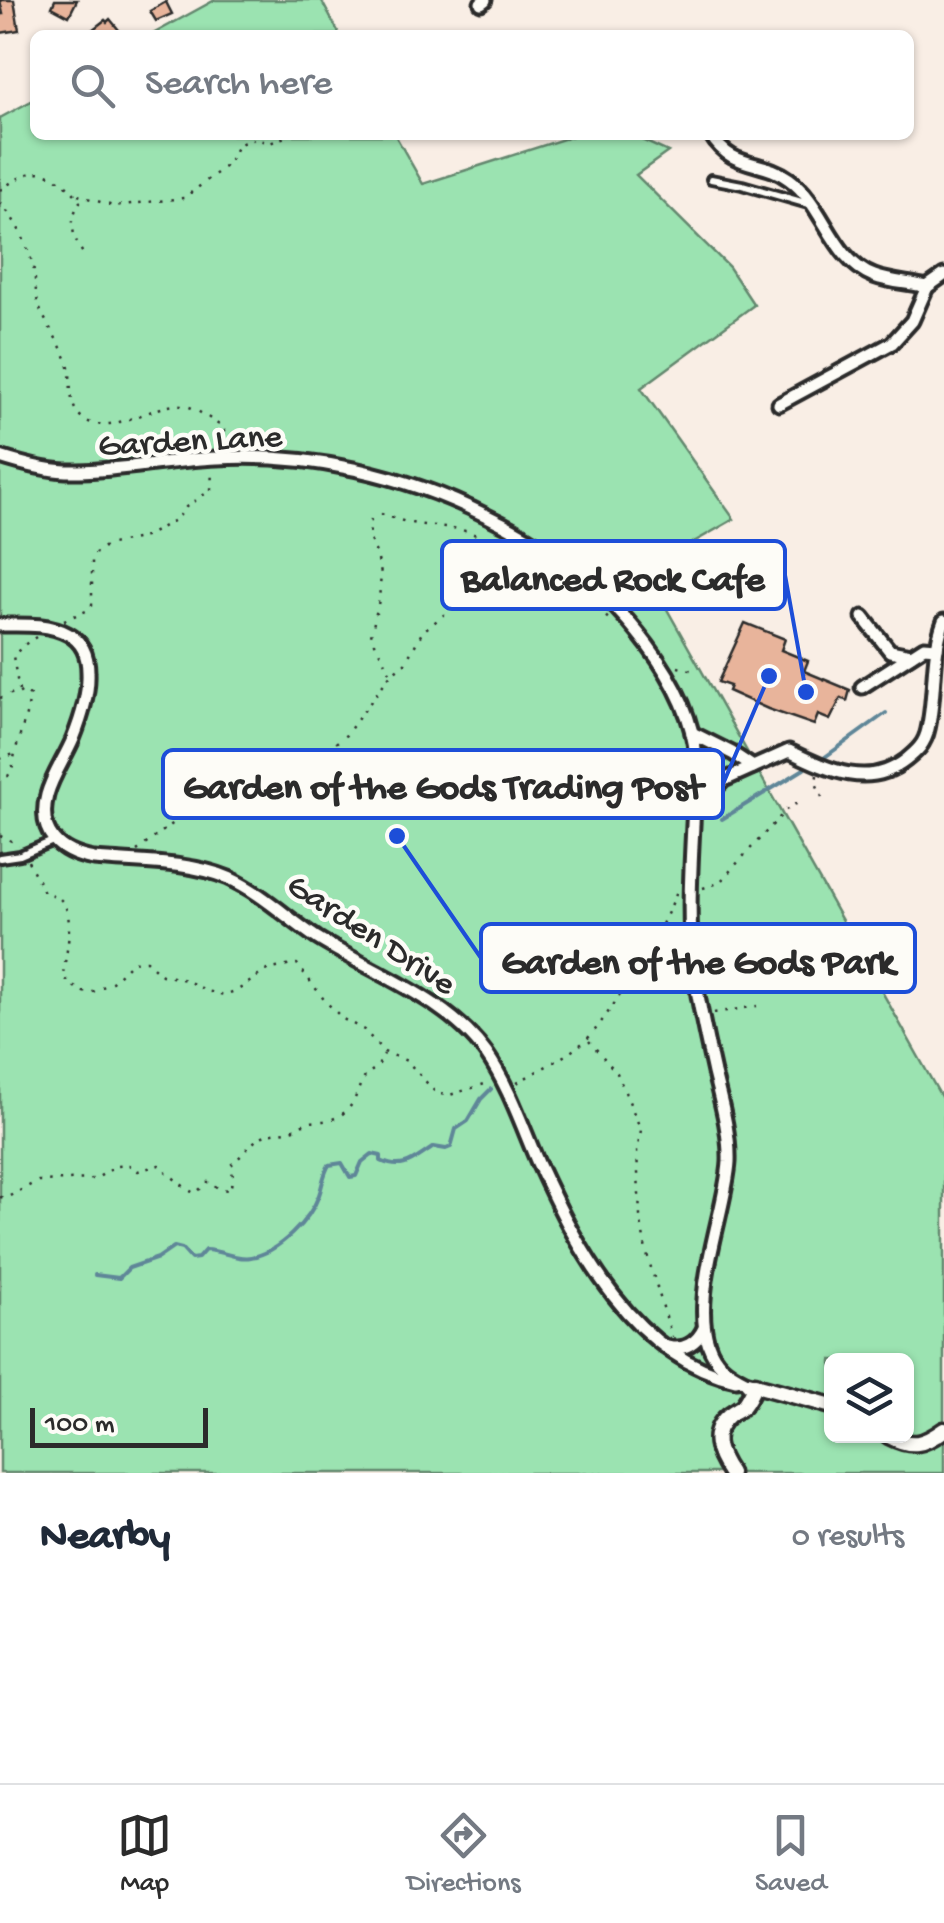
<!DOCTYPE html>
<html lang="en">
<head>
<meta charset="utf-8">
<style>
  body { margin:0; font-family:"Gochi Hand",sans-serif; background:#f6f6f7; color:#1f2937 }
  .controls { position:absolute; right:30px; bottom:30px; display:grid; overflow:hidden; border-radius:15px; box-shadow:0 2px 8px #0004 }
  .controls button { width:90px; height:90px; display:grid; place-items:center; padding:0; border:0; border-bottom:2px solid #e0e1e3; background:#fff; color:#1f2937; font:50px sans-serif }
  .scale { position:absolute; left:30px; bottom:25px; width:178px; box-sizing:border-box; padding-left:10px; border:5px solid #2b2b2b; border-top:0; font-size:28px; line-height:35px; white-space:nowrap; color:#2b2b2b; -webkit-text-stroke:8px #fdfcf7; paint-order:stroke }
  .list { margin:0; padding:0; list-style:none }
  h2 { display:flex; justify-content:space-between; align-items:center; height:130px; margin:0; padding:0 40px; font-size:42px }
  h2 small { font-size:32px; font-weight:400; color:#747a83 }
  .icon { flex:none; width:55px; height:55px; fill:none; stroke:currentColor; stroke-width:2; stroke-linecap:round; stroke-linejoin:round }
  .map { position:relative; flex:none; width:944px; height:1473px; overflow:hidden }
  .search { position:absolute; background:#fff; box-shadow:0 2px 8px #0004; left:30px; right:30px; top:30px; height:110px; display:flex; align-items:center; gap:25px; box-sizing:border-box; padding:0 35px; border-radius:15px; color:#747a83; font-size:38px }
  .sheet { height:310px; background:#fff }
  nav { display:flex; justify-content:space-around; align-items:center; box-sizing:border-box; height:140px; border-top:2px solid #e0e1e3; background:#fff; font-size:28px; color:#747a83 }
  nav a { display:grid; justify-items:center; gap:5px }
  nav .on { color:#2b2b2b }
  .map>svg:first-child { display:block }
  .green { fill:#9be3b1; stroke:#63876e; stroke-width:2.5; fill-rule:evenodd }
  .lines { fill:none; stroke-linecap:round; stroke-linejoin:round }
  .stream { stroke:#5e8698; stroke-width:4 }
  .building { fill:#e8b49b; stroke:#2b2b2b; stroke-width:2.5 }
  .service-casing { stroke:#2b2b2b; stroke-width:14 }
  .minor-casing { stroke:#2b2b2b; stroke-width:19 }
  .tertiary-casing { stroke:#2b2b2b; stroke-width:21 }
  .path { stroke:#2b2b2b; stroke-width:2.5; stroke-dasharray:2.5 8; stroke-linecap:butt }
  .service { stroke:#fdfcf7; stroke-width:6 }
  .minor { stroke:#fdfcf7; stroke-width:11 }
  .tertiary { stroke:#fdfcf7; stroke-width:14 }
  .labels { text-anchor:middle; stroke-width:9; stroke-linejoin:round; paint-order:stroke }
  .street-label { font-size:35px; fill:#2b2b2b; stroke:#fdfcf7 }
  .leader { fill:none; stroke:#1d4ed8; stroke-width:4 }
  .callout-dot { fill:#1d4ed8; stroke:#fdfcf7; stroke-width:4 }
  .callout { fill:#fdfcf7; stroke:#1d4ed8; stroke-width:4 }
  .callout-label { font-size:38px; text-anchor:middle; font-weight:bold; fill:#2b2b2b }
</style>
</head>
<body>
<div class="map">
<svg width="944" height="1473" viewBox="0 0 944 1473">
  <rect width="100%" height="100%" fill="#f9eee5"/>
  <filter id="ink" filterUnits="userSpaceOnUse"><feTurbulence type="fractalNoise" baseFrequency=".01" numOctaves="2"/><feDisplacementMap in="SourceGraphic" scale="20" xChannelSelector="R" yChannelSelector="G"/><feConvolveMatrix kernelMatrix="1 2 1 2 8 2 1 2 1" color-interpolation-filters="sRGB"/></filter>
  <g filter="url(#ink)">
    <g class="green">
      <polygon points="215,0 321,0 340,35 151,35"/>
      <path d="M 35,99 L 35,135 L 395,135 L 423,184 L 576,135 L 631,135 L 668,152 L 636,175 L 729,267 L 754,305 L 641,388 L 734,519 L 645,570 L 944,1102 L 944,1473 L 0,1473 L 0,118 ZM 832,1360 L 906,1360 L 906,1436 L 832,1436 Z"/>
    </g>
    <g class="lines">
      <g class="stream">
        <polyline points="825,757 886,713"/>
        <polyline points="722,819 804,769"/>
        <path d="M 95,1275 L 119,1278 L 129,1268 L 158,1258 L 174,1247 L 182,1249 L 191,1259 L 198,1258 L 205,1250 C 221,1250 236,1260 251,1257 C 278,1253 310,1220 319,1195 C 323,1184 323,1175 329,1165 L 342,1163 L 350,1177 L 356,1176 L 362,1162 L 372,1154 L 381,1156 L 381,1161 C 405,1172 414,1159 434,1147 L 446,1149 L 451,1147 L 456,1129 L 468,1121 L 481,1099 L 491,1089"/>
      </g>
    </g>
    <g class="building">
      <polygon points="0,0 14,0 19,30 0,33 0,14 3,14"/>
      <polygon points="55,0 77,0 69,16 52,7"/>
      <polygon points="166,2 172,14 156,21 150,11"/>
      <polygon points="110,19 123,35 96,35 92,30 105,20 107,22"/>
      <polygon points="745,623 785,639 781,650 808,661 804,671 850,690 847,701 841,698 830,720 818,715 814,725 768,709 728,691 730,686 718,682"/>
    </g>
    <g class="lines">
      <defs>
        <g id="service">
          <polyline points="711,179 742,185 812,205"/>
          <polyline points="0,858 20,855 53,841"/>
        </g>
        <g id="minor">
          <polyline points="481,3 485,0"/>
          <path d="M 711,135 C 732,170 762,159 789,179 C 824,204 832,260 874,276 C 890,282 911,283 927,287 L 944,275"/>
          <polyline points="779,404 892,343 912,321 927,287"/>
          <path d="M 0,457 C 22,464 43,470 66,471 C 116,472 167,460 217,458 C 309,453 404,474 487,516 C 512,528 536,542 558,558 C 618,600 691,682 696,758 C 697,773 695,788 694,803 C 692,853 687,912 693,961 C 697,999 706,1036 714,1073 C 721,1102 730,1132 729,1162 C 726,1215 678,1325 722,1366 C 729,1373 739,1378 747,1382"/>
          <polyline points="863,617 890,651 911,655"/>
          <path d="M 0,625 C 22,625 48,623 68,634 C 83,642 88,656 88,672 C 89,694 81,719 73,739 C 65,758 52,776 47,795 C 37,833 59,853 94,859 C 137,863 188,861 229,878 C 262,893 287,918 317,938 C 371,972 448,999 486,1053 C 509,1086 522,1126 538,1163 C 578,1250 634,1358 736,1380"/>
          <polyline points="862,687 924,647 937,648"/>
          <polyline points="692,733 732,753 753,767"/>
          <path d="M 694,810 L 724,780 L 789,751 C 827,769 868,790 906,760 C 917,751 925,744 928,729 C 936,695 931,654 944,621"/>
          <path d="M 668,1347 C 684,1351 697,1343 704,1328"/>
        </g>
        <g id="tertiary">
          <polyline points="748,1383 832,1406"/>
          <path d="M 889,1436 C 912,1448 923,1445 944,1430"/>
          <path d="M 730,1473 C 717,1454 708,1433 729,1415 C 731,1413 741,1408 743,1406 C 748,1400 752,1391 755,1384"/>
        </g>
      </defs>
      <use href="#service" class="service-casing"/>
      <use href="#minor" class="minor-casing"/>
      <use href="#tertiary" class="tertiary-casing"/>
      <g class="path">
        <path d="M 0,190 C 9,184 20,176 31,173 C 48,168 73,187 80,202 C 68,220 72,237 84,255"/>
        <polyline points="78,195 113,206 184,198 226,166 239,144 255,139 270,143 290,135"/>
        <path d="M 0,203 C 16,219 30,249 34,271 C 36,284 35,297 40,309 C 48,327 61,344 68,363 C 73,378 67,402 79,415 C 104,442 155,402 181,405 C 192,406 200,413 209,418 C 216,423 221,425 226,433 L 222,444"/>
        <path d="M 381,514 C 391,517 401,521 411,523 C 429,527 447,525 465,531 C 520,549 568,583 611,621"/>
        <polyline points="371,520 369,538 377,555 381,574 379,600 371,635 391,674"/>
        <polyline points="64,620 86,611 92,606 92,561 96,552 107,545 145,537 178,518 186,507 211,490 212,470"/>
        <polyline points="678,667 698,672"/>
        <polyline points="19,691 13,656 24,645 36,637"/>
        <path d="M 0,698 L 19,691 L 21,694 L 26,693 L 30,696 C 27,716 20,733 15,753 C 13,763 14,768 8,776 L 0,775"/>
        <polyline points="0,759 14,754"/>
        <polyline points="817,775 816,783 822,797"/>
        <polyline points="0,836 16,843 18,846"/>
        <polyline points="137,851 180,818 198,813 223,793 277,782 308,764 346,735 391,674 405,663 423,631 431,625 456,605 491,582 524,573 544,572"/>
        <path d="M 28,861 L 44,892 C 49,894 56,896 60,899 C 77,915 65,956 63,976 C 71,985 77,990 89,994 L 112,982 L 132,962 L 146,961 L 162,975 L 186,980 L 207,991 L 224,995 L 238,990 L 267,970 L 297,964 L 326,1002 L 343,1019 L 364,1030 L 384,1052 L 407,1061 L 437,1094 L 450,1095 L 491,1082"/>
        <polyline points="703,888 719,883 788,808 795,804 804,807"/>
        <polyline points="714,1013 757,1006"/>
        <polyline points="589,1041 617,1073 641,1130 637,1151 640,1216 646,1251 672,1337"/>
        <path d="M 517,1083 C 539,1069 565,1058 585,1041 C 606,1023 674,912 678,886"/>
        <path d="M 0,1197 L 6,1198 L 38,1181 L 95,1179 L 117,1166 L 129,1165 L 138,1171 L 159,1165 C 164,1170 190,1193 195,1193 C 197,1192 207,1183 209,1181 L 219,1189 L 230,1190 L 233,1177 L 231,1165 C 241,1157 249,1145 259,1138 C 271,1131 285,1133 297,1128 C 300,1127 301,1124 304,1124 C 316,1119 326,1124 341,1115 C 363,1100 353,1079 377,1068 L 384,1054"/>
      </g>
      <use href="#service" class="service"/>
      <use href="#minor" class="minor"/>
      <use href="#tertiary" class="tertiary"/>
    </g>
  </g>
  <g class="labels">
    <g class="street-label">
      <text transform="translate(190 438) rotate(-3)" y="12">Garden Lane</text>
      <text transform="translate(373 932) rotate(33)" y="12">Garden Drive</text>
    </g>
  </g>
  <path class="leader" d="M806 692L785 575M769 676L723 784M397 836L481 958"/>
  <g class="callout-dot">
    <circle cx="806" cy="692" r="10"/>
    <circle cx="769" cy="676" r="10"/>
    <circle cx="397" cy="836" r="10"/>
  </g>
  <g class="callout">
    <rect x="442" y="541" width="343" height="68" rx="10"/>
    <rect x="163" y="750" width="560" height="68" rx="10"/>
    <rect x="481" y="924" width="434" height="68" rx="10"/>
  </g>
  <g class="callout-label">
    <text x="613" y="589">Balanced Rock Cafe</text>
    <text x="443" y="797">Garden of the Gods Trading Post</text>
    <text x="698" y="972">Garden of the Gods Park</text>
  </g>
</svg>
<div class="controls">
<button><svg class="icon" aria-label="layers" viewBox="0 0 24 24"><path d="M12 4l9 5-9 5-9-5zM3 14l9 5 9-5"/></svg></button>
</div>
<div class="scale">100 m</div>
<div class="search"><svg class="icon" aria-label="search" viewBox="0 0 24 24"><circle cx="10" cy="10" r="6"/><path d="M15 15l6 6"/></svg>Search here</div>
</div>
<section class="sheet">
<h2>Nearby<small>0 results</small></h2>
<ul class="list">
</ul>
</section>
<nav>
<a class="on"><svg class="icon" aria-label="map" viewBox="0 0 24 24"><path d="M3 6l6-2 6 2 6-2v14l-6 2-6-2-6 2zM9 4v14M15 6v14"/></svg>Map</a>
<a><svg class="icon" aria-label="directions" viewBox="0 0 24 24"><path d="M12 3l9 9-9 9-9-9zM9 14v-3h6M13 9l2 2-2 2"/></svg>Directions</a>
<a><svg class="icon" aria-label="saved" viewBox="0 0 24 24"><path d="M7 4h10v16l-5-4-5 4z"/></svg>Saved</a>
</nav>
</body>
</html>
